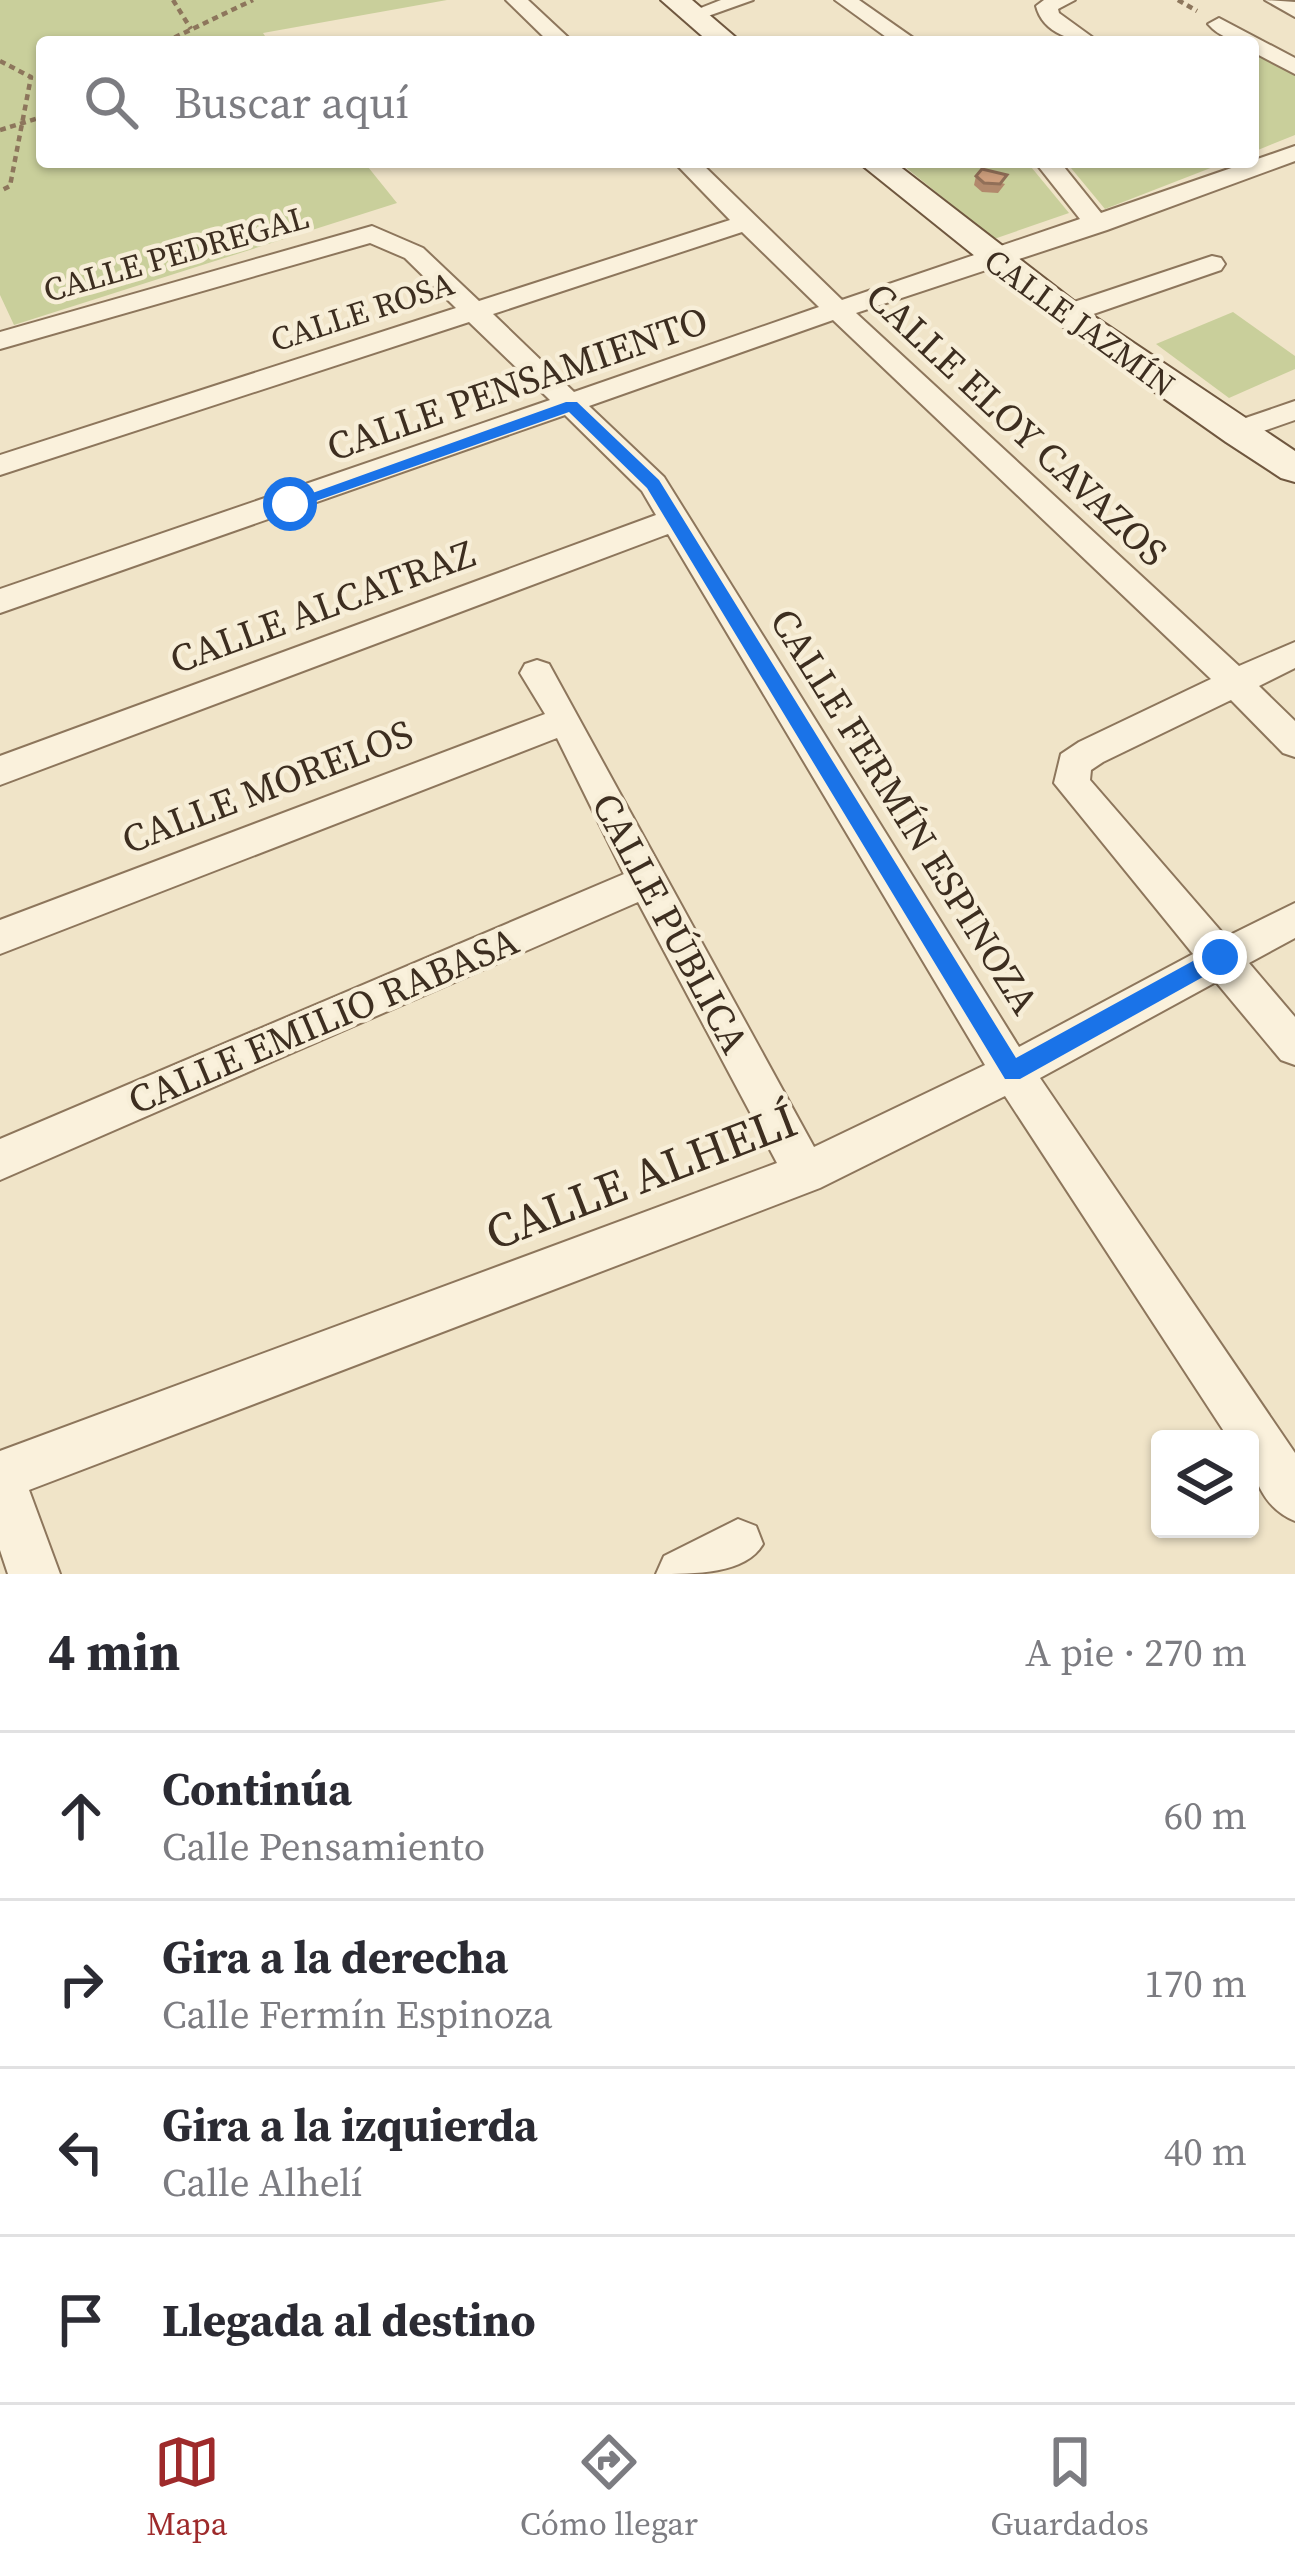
<!DOCTYPE html>
<html lang="es">
<head>
<meta charset="utf-8">
<style>
  body { margin:0; font-family:"Source Serif 4",serif; background:#f2f2f3; color:#2b2b33 }
  .controls { position:absolute; right:36px; bottom:36px; display:grid; overflow:hidden; border-radius:12px; box-shadow:0 3px 9px #0004 }
  .controls button { width:108px; height:108px; display:grid; place-items:center; padding:0; border:0; border-bottom:3px solid #e1e1e2; background:#fff; color:#2b2b33; font:60px sans-serif }
  .stop { position:absolute; width:36px; height:36px; margin:-27px; border:9px solid #1a73e8; border-radius:50%; background:#fff }
  .stop.end { background:#1a73e8; border-color:#fff; box-shadow:0 3px 12px #0008 }
  .list { margin:0; padding:0; list-style:none }
  h2 { display:flex; justify-content:space-between; align-items:center; height:156px; margin:0; padding:0 48px; font-size:51px }
  h2 small { font-size:39px; font-weight:400; color:#7c7c81 }
  .list li { display:grid; grid-template-columns:78px 1fr auto; gap:36px; align-items:center; box-sizing:border-box; height:168px; padding:0 48px; border-top:3px solid #e1e1e2 }
  .list b { display:block; font-size:45px; white-space:nowrap }
  .list p { margin:0; font-size:39px; white-space:nowrap; color:#7c7c81 }
  .list em { font-size:39px; font-style:normal; color:#7c7c81 }
  .icon { flex:none; width:66px; height:66px; fill:none; stroke:currentColor; stroke-width:2; stroke-linecap:round; stroke-linejoin:round }
  .map { position:relative; flex:none; width:1295px; height:1574px; overflow:hidden }
  .search { position:absolute; background:#fff; box-shadow:0 3px 9px #0004; left:36px; right:36px; top:36px; height:132px; display:flex; align-items:center; gap:30px; box-sizing:border-box; padding:0 42px; border-radius:12px; color:#7c7c81; font-size:45px }
  .sheet { height:828px; background:#fff }
  nav { display:flex; justify-content:space-around; align-items:center; box-sizing:border-box; height:168px; border-top:3px solid #e1e1e2; background:#fff; font-size:33px; color:#7c7c81 }
  nav a { display:grid; justify-items:center; gap:6px }
  nav .on { color:#9e2a2b }
  .map>svg:first-child { display:block }
  .green { fill:#c9cf9b }
  .lines { fill:none; stroke-linecap:round; stroke-linejoin:round }
  .street-casing { stroke:#8d765c; stroke-width:4 }
  .secondary-casing { stroke:#6f573f; stroke-width:4 }
  .path { stroke:#8d765c; stroke-width:4.5; stroke-dasharray:6 4.5; stroke-linecap:butt }
  .street { fill:#faf1dc; fill-rule:evenodd }
  .secondary { fill:#faf1dc; fill-rule:evenodd }
  .wall { fill:#b2896c }
  .building { fill:#cf9f7d; stroke:#916f58; stroke-width:3 }
  .route { fill:#1a73e8 }
  .labels { text-anchor:middle; stroke-width:9; stroke-linejoin:round; paint-order:stroke }
  .far-street-label { font-size:33px; fill:#3d2e20; stroke:#f7eed8 }
  .street-label { font-size:39px; fill:#3d2e20; stroke:#f7eed8 }
  .near-street-label { font-size:48px; fill:#3d2e20; stroke:#f7eed8 }
</style>
</head>
<body>
<div class="map">
<svg width="1295" height="1574" viewBox="0 0 1295 1574">
  <rect width="100%" height="100%" fill="#f0e4c8"/>
  <g class="green">
    <polygon points="0,0 447,0 263,33 269,42 42,42 42,162 364,162 397,203 14,325 0,295"/>
    <polygon points="1262,55 1295,73 1295,135 1253,152 1253,57"/>
    <polygon points="899,162 1027,162 1069,213 994,239"/>
    <polygon points="1066,162 1226,162 1105,209"/>
    <polygon points="1233,312 1295,356 1295,369 1229,398 1156,344"/>
  </g>
  <g class="lines">
    <defs>
      <g id="street">
        <polygon points="506,0 528,0 573,42 549,42"/>
        <polygon points="721,0 753,0 694,21 683,15"/>
        <polygon points="835,0 859,0 919,42 893,42"/>
        <path d="M 1044,0 L 1075,0 L 1058,9 L 1059,13 L 1099,42 C 1074,42 1043,34 1036,6 Z"/>
        <polygon points="1265,0 1295,2 1295,17"/>
        <path d="M 1219,18 L 1295,58 L 1295,74 L 1253,52 L 1253,42 C 1236,42 1220,38 1208,24 Z"/>
        <path d="M 1295,146 L 1295,161 L 1107,230 L 856,313 L 1239,666 L 1295,642 L 1295,668 L 1259,686 L 1295,721 L 1295,757 L 1283,753 L 1231,700 L 1103,762 L 1091,770 L 1090,780 L 1226,937 L 1295,903 L 1295,938 L 1249,963 L 1295,1017 L 1295,1065 L 1281,1060 L 1216,982 L 1040,1078 L 1295,1453 L 1295,1521 C 1261,1507 1250,1473 1250,1439 L 1229,1439 L 1005,1096 L 820,1188 L 29,1490 L 60,1574 L 8,1574 L 0,1550 L 0,1451 L 777,1163 L 638,902 L 0,1180 L 0,1139 L 624,874 L 557,738 L 0,954 L 0,920 L 545,714 L 520,673 L 525,664 L 537,660 L 549,664 L 814,1147 L 985,1065 L 668,534 L 0,785 L 0,756 L 656,515 L 642,491 L 565,415 L 0,613 L 0,589 L 550,400 L 469,322 L 0,475 L 0,455 L 456,308 L 405,258 L 370,243 L 0,349 L 0,332 L 372,226 L 423,248 L 479,301 L 730,220 L 674,162 L 700,162 L 842,300 L 1080,219 L 1035,162 L 1060,162 L 1101,213 ZM 742,232 L 819,307 L 574,392 L 493,314 ZM 833,320 L 1211,679 L 1079,742 L 1061,754 L 1054,783 L 1193,954 L 1019,1047 L 664,477 L 589,406 Z"/>
        <polygon points="1212,256 1221,258 1225,264 1221,270 1076,320 1056,320 1053,314 1056,308"/>
        <polygon points="1295,401 1295,420 1235,441 1220,432 1225,425"/>
        <path d="M 738,1519 L 756,1526 L 763,1544 C 746,1574 695,1574 656,1574 L 664,1556 Z"/>
      </g>
      <g id="secondary">
        <polygon points="661,0 692,0 741,42 709,42"/>
        <polygon points="858,162 894,162 1092,315 1295,451 1295,482 1281,478 1226,442 1067,330"/>
      </g>
    </defs>
    <use href="#street" class="street-casing"/>
    <use href="#secondary" class="secondary-casing"/>
    <g class="path">
      <polyline points="173,0 191,29"/>
      <polyline points="1178,0 1197,11"/>
      <polyline points="165,42 253,0"/>
      <polyline points="0,61 31,77 10,186 0,191"/>
      <polyline points="0,130 42,117"/>
    </g>
    <use href="#street" class="street"/>
    <use href="#secondary" class="secondary"/>
  </g>
  <polygon class="wall" points="976,176 1005,184 998,193 982,192 974,185"/>
  <polygon class="building" points="982,169 1007,175 1000,184 984,183 976,176"/>
  <polygon class="route" points="566,402 577,402 659,480 1016,1058 1213,950 1228,950 1228,963 1020,1079 1005,1079 647,488 569,412 296,508 282,504"/>
  <g class="labels">
    <g class="far-street-label">
      <text transform="translate(176 253) rotate(-16)" y="12">CALLE PEDREGAL</text>
      <text transform="translate(362 311) rotate(-18)" y="12">CALLE ROSA</text>
      <text transform="translate(1080 322) rotate(36)" y="12">CALLE JAZMÍN</text>
    </g>
    <g class="street-label">
      <text transform="translate(517 383) rotate(-19)" y="14">CALLE PENSAMIENTO</text>
      <text transform="translate(1017 424) rotate(43)" y="14">CALLE ELOY CAVAZOS</text>
      <text transform="translate(322 606) rotate(-20)" y="14">CALLE ALCATRAZ</text>
      <text transform="translate(267 786) rotate(-21)" y="14">CALLE MORELOS</text>
      <text transform="translate(905 811) rotate(58)" y="14">CALLE FERMÍN ESPINOZA</text>
      <text transform="translate(671 923) rotate(62)" y="14">CALLE PÚBLICA</text>
      <text transform="translate(323 1020) rotate(-23)" y="14">CALLE EMILIO RABASA</text>
    </g>
    <g class="near-street-label">
      <text transform="translate(641 1176) rotate(-21)" y="17">CALLE ALHELÍ</text>
    </g>
  </g>
</svg>
<div class="controls">
<button><svg class="icon" aria-label="layers" viewBox="0 0 24 24"><path d="M12 4l9 5-9 5-9-5zM3 14l9 5 9-5"/></svg></button>
</div>
<div class="stop" style="left:290px;top:504px"></div>
<div class="stop end" style="left:1220px;top:957px"></div>
<div class="search"><svg class="icon" aria-label="search" viewBox="0 0 24 24"><circle cx="10" cy="10" r="6"/><path d="M15 15l6 6"/></svg>Buscar aquí</div>
</div>
<section class="sheet">
<h2>4 min<small>A pie · 270 m</small></h2>
<ul class="list">
<li><svg class="icon" aria-label="ahead" viewBox="0 0 24 24"><path d="M12 20V5M6 11l6-6 6 6"/></svg><div><b>Continúa</b><p>Calle Pensamiento</p></div><em>60 m</em></li>
<li><svg class="icon" aria-label="right" viewBox="0 0 24 24"><path d="M7 20v-9h11M14 6l5 5-5 5"/></svg><div><b>Gira a la derecha</b><p>Calle Fermín Espinoza</p></div><em>170 m</em></li>
<li><svg class="icon" aria-label="left" viewBox="0 0 24 24"><path d="M17 20v-9H6M10 6l-5 5 5 5"/></svg><div><b>Gira a la izquierda</b><p>Calle Alhelí</p></div><em>40 m</em></li>
<li><svg class="icon" aria-label="arrive" viewBox="0 0 24 24"><path d="M6 21V4h12l-3 4 3 4H6"/></svg><div><b>Llegada al destino</b></div></li>
</ul>
</section>
<nav>
<a class="on"><svg class="icon" aria-label="map" viewBox="0 0 24 24"><path d="M3 6l6-2 6 2 6-2v14l-6 2-6-2-6 2zM9 4v14M15 6v14"/></svg>Mapa</a>
<a><svg class="icon" aria-label="directions" viewBox="0 0 24 24"><path d="M12 3l9 9-9 9-9-9zM9 14v-3h6M13 9l2 2-2 2"/></svg>Cómo llegar</a>
<a><svg class="icon" aria-label="saved" viewBox="0 0 24 24"><path d="M7 4h10v16l-5-4-5 4z"/></svg>Guardados</a>
</nav>
</body>
</html>
